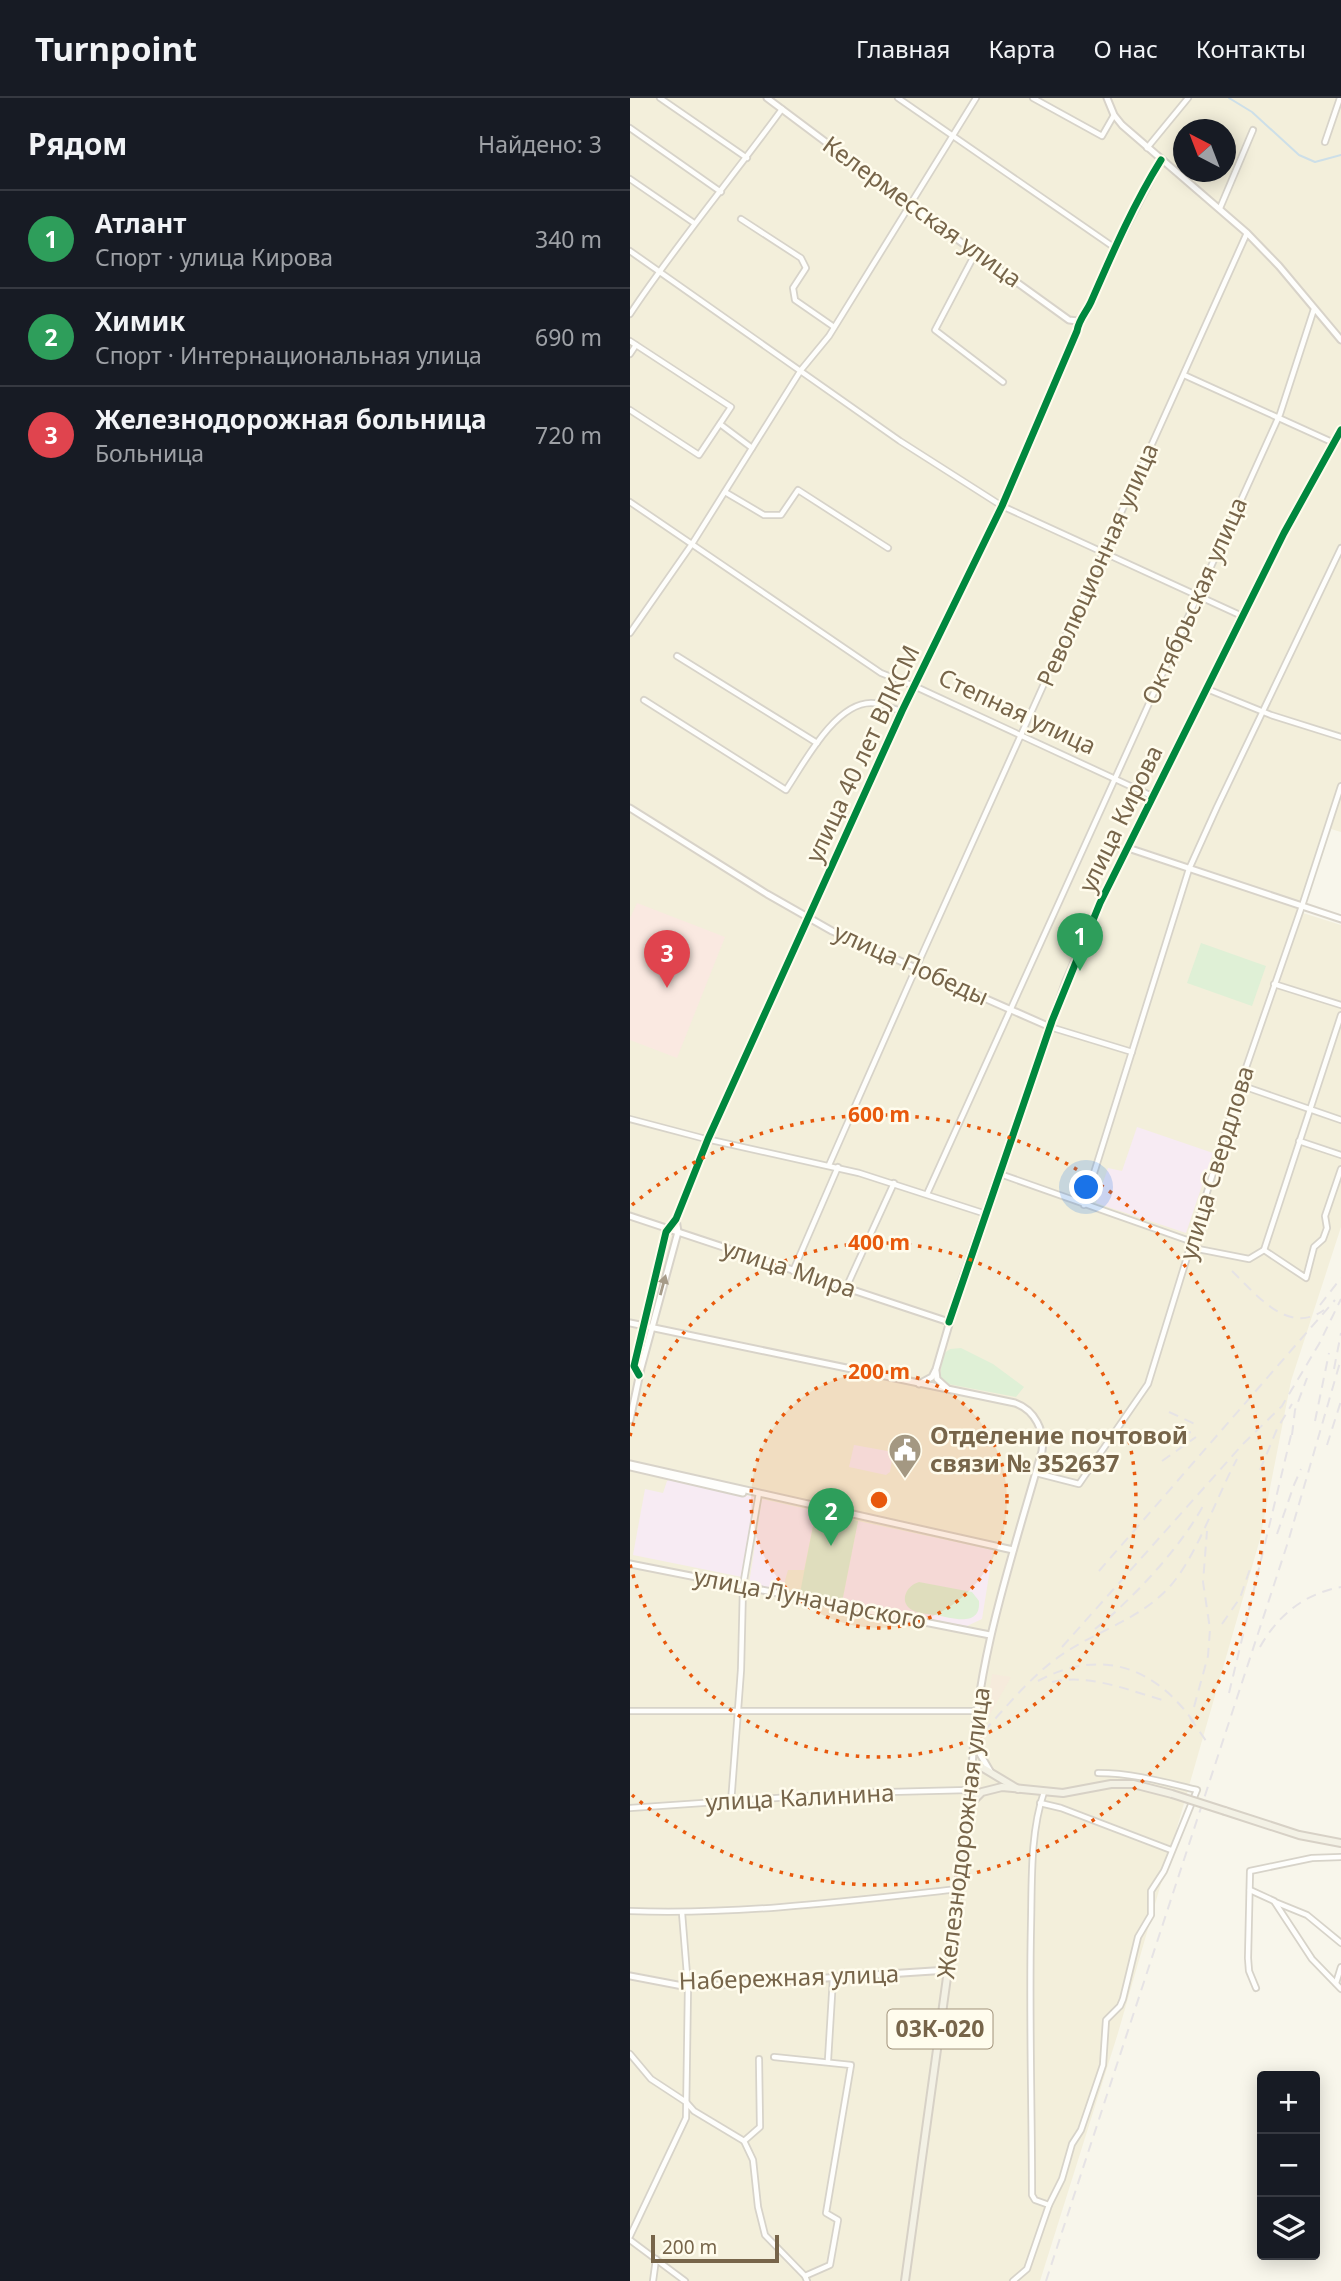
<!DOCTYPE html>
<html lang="ru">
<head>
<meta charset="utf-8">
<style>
  body { margin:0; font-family:"Noto Sans",sans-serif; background:#20242c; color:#f1f3f6 }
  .controls { position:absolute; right:21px; bottom:21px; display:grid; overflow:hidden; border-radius:7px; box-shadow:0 4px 18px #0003 }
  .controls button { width:63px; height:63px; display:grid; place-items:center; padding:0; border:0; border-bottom:2px solid #363941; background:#171b24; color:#f1f3f6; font:35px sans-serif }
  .compass { position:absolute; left:543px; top:21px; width:63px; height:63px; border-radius:50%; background:#171b24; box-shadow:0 4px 18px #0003; rotate:318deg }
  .scale { position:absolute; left:21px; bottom:18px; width:128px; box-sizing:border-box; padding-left:7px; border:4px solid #77654a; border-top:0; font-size:19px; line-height:24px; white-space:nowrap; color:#77654a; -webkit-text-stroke:5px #fffced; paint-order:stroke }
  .you { position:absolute; left:457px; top:1090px; width:24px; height:24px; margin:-18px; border:5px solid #fff; border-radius:50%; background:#1a73e8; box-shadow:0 0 0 10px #1a73e833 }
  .badge { display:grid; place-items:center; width:46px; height:46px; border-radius:50%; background:#2563eb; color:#fff; font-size:23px; font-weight:700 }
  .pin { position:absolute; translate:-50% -58px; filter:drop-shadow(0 2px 4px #0008) }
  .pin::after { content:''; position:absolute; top:37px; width:24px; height:21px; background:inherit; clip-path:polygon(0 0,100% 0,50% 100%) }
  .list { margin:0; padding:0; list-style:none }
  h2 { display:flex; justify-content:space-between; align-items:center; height:91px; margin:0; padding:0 28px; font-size:30px }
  h2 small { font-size:23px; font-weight:400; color:#9ea1a6 }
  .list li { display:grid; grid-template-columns:46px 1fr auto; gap:21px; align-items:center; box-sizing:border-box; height:98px; padding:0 28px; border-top:2px solid #363941 }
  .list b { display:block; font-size:26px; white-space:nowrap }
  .list p { margin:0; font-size:23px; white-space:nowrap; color:#9ea1a6 }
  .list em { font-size:23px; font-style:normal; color:#9ea1a6 }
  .icon { flex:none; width:38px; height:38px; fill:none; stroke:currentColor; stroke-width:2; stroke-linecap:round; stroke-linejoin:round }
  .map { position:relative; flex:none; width:711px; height:2183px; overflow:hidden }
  header { display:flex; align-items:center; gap:42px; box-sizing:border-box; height:98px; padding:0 35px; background:#171b24; border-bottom:2px solid #363941 }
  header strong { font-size:33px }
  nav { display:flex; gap:38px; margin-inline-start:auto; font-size:24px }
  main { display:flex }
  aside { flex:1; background:#171b24 }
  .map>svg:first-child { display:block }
  .residential { fill:#f3efdb; fill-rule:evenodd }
  .commercial { fill:#f6ebdc }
  .education { fill:#f7ebf3 }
  .medical { fill:#fae9e1 }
  .green { fill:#dff0d6 }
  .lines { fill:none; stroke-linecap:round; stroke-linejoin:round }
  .stream { stroke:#cddfe8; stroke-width:2 }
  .street-casing { stroke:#d7d3c9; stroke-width:8 }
  .secondary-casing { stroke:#d8d3c9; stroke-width:9 }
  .primary-casing { stroke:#d7d1c6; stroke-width:10 }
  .street { stroke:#fefefc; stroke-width:4.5 }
  .secondary { stroke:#fefefc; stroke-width:5 }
  .primary { stroke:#f3f1e5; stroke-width:6 }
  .rail { stroke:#e6e3e5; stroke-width:2; stroke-dasharray:10 7; stroke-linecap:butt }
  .primary-bridge-casing { stroke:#d7d1c6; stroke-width:10; stroke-linecap:butt }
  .primary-bridge { stroke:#f3f1e5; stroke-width:6 }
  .cycleway-casing { stroke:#fffced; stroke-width:11 }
  .cycleway { stroke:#00873e; stroke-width:7 }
  .oneway { fill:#a69b88 }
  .ring { fill:none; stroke:#e8590c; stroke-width:3.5; stroke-dasharray:3.5 7 }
  .labels { text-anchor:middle; stroke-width:5; stroke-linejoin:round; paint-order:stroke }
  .shield { fill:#fffced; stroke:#a0927b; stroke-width:2 }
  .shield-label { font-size:23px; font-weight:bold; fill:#77654a }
  .street-label { font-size:24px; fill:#77654a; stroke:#fffced }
  .poi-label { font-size:24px; font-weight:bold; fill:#77654a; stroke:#fffced; text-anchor:start }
  .centre { fill:#e8590c; stroke:#fffced; stroke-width:3.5 }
  .ring-label { font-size:21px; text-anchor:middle; font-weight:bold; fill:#e8590c; stroke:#fffced; stroke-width:5; stroke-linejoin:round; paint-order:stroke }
</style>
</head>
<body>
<header>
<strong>Turnpoint</strong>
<nav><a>Главная</a><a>Карта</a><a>О нас</a><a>Контакты</a></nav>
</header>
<main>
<aside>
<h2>Рядом<small>Найдено: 3</small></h2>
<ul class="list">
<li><span class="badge" style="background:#2e9e5b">1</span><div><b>Атлант</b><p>Спорт · улица Кирова</p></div><em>340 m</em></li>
<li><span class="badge" style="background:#2e9e5b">2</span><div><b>Химик</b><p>Спорт · Интернациональная улица</p></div><em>690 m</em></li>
<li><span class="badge" style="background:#e0444e">3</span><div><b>Железнодорожная больница</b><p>Больница</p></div><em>720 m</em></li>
</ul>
</aside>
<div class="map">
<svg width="711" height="2183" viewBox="0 0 711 2183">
  <rect width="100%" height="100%" fill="#f8f6eb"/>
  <path class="residential" d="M 0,0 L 711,0 L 711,734 L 701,731 L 673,815 L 711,827 L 711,1129 L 661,1283 L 630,1441 L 488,1935 L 410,2183 L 0,2183 ZM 554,32 L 596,32 L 596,74 L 554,74 Z"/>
  <polygon class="commercial" points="362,1576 381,1579 359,1618 356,1617"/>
  <g class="education">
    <polygon points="507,1029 583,1055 556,1135 466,1105 478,1070 492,1073"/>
    <polygon points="224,1347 263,1354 260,1374 256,1377 219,1369"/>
    <polygon points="40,1381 125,1399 112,1479 3,1457 15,1391 33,1395 37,1383"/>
    <polygon points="132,1401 186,1413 174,1472 158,1472 152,1493 119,1486"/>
    <polygon points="228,1423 363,1452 352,1521 337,1528 212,1504"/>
  </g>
  <polygon class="medical" points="7,805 95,839 47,960 0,942 0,820"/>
  <g class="green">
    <polygon points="571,845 636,868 622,908 557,885"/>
    <polygon points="331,1250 363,1266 394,1289 386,1299 318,1286 310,1278 313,1256 320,1251"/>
    <polygon points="186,1413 228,1423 212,1504 170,1495"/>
    <path d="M 289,1484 L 342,1494 L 349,1503 C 351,1530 322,1520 306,1517 C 299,1516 290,1516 284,1513 C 268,1506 275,1488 289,1484 Z"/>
  </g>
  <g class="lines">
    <polyline class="stream" points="599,0 622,14 669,57 685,64 711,57"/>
    <defs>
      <g id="street">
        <polyline points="30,0 117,60"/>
        <polyline points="268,0 485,150"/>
        <polyline points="403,0 472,38 484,17"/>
        <polyline points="0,30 91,94"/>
        <polyline points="695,44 710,0"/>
        <polyline points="517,50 558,0"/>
        <polyline points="0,81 64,125"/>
        <polyline points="590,110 623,32"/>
        <polyline points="111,121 171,160 176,170 163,190 165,202 204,229"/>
        <polyline points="0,153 270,343 372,408 612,518"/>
        <polyline points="346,154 305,232 373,284"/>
        <path d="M 0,216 C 47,145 102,80 152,11"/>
        <polyline points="0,243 101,309 69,357 0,312"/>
        <polyline points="0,256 6,247"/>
        <polyline points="554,277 704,345"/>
        <polyline points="90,326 122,350"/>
        <polyline points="95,394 134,417 151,417 168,392 258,450"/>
        <polyline points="0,404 251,575 284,588 524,699"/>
        <polyline points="0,535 62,446 171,272 199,238 346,0"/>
        <polyline points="47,558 187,645"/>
        <polyline points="577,591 641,617 711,639"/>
        <path d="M 14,602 L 156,692 C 174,665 205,605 241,605 C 251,605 263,611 272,613"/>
        <polyline points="178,819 284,588 372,408 447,233 448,223"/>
        <polyline points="644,886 711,907"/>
        <polyline points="420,929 502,954"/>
        <polyline points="610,987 711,1022"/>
        <polyline points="0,1021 72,1040 229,1075 356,1116"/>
        <polyline points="669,1043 711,1057"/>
        <polyline points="199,1067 286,870 617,135"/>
        <polyline points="370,1076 557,1142 568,1151 619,1161 634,1152 676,1180 684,1149 693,1141 697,1130 695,1118 711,1071"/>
        <polyline points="297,1096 650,316 684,211"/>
        <polyline points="454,1107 559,771 587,709 711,450"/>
        <polyline points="634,1152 711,917"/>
        <polyline points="163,1173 208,1069"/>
        <polyline points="216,1190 264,1085"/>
        <polyline points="406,1375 449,1386 518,1286 610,987 672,808 711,688"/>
        <polyline points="0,1613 347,1613"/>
        <path d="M 414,1694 C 400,1735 402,1783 401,1827 C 399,1917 402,2007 402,2097 L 405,2102 L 419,2107"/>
        <polyline points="101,1705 111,1572 113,1488 129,1395"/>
        <polyline points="410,1705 431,1710 541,1752"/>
        <polyline points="0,1710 219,1695 339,1692"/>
        <polyline points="620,1792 644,1803 682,1861 711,1891"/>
        <polyline points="645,1804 677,1817 711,1845"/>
        <path d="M 0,1813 C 109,1817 220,1803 329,1791"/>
        <polyline points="706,1885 711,1869"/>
        <polyline points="626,1890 619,1873 618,1860 620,1773 682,1760 711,1759"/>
        <polyline points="0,1956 21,1981 56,2004 64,2013 114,2043 123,2062 128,2109 135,2137 175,2178 177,2183"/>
        <polyline points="144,1959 221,1967 196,2115 208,2122 200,2167 175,2178"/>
        <polyline points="198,1962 203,1880"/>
        <polyline points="114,2043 130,2029 129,1961"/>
        <polyline points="0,2138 56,2020 58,1889 52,1815"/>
        <polyline points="0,2142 55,2183"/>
        <polyline points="23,2183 26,2161"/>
        <path d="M 383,2183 L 397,2171 L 419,2107 L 432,2081 L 442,2046 L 451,2032 L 473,1967 L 476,1922 L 490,1908 L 493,1901 L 508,1839 L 521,1817 L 521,1793 L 534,1773 L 567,1692 C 534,1684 502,1675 468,1675"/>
      </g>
      <g id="secondary">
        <polyline points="137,0 281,108 439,222 448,223 457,212 485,150 531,62"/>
        <polyline points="477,0 484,17 492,27 617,135 649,168 711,242"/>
        <polyline points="0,710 137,796 202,833 420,929"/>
        <polyline points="498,750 711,821"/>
        <polyline points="0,1118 319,1224"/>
        <path d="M 0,1225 L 385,1305 C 405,1312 415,1333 412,1353 C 382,1460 346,1562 342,1673"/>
        <polyline points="306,1273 307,1281 317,1290"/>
        <polyline points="9,1277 4,1268 36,1134 46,1121 78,1041 178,819"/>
        <polyline points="289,1286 302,1279 306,1271 332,1182 436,883 470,805 612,518 654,435 711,332"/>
        <polyline points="0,1322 11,1270 48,1134 46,1121"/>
        <polyline points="0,1366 383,1452"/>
        <polyline points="0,1369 113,1395"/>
        <polyline points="0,1466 360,1537"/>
        <polyline points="347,1634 350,1656 360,1673"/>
        <polyline points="0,1878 58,1889 318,1872"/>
      </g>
      <g id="primary">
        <polyline points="340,1710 344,1702 352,1694 372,1689 433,1695 481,1686 503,1686 542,1696"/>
        <polyline points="595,1713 669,1737 711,1745"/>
        <polyline points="275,2183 318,1872 342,1673 348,1669 353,1670 388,1691"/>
      </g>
    </defs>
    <use href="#street" class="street-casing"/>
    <use href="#secondary" class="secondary-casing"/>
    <use href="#primary" class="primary-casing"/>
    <use href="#street" class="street"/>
    <use href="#secondary" class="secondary"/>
    <use href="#primary" class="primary"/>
    <g class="rail">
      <path d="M 602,1173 C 626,1196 658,1238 694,1212"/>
      <polyline points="690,1207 711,1180"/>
      <polyline points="704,1271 711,1235"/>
      <polyline points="539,1314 567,1327"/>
      <polyline points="685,1323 699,1255"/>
      <polyline points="534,1336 564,1334"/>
      <polyline points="662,1337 665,1312 677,1280"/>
      <polyline points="697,1347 711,1303"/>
      <polyline points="532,1363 566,1339"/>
      <polyline points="630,1372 647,1331 662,1306"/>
      <polyline points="647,1436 664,1387 671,1371"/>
      <polyline points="469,1473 705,1202"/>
      <polyline points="592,1526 610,1500 621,1468"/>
      <path d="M 465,1531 C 502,1502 554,1446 575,1404"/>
      <polyline points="432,1549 613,1346 652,1308 689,1246 711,1201"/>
      <path d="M 630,1549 C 648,1517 674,1496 711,1489"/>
      <path d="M 408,1583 C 471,1549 526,1569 565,1626"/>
      <path d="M 422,1584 C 459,1575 500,1593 536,1603"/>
      <polyline points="599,1595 663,1329"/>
      <polyline points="564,1609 578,1558 580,1531 573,1484 577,1433"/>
      <polyline points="560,1620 579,1647"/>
      <path d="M 354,1633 C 380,1605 406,1572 439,1552 C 476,1529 519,1517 546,1481 C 570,1449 587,1398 607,1361"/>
      <polyline points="416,2183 658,1444 711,1261"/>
    </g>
    <defs>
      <polyline id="primary-bridge" points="542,1696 595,1713"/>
    </defs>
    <use href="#primary-bridge" class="primary-bridge-casing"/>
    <use href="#primary-bridge" class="primary-bridge"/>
    <defs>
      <g id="cycleway">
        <polyline points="319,1224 422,923 470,805 654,435 711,332"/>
        <path d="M 9,1277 L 4,1268 L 36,1134 L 46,1121 L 78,1041 L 272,613 L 372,408 L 447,233 C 449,221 456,215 461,204 C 482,156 503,107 531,62"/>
      </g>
    </defs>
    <use href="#cycleway" class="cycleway-casing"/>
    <use href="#cycleway" class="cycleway"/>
  </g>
  <defs><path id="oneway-solid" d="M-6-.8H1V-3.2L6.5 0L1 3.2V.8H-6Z" transform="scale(1.75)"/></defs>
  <use class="oneway" href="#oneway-solid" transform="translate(33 1187) rotate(-75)"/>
  <circle cx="249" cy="1402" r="128" fill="#e8590c" fill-opacity=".12"/>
  <g class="ring">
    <circle cx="249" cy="1402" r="128"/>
    <path d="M0 1338A257 257 0 1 1 0 1466"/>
    <path d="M2 1107A385 385 0 1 1 2 1697"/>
  </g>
  <defs>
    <symbol id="civic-pin" viewBox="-11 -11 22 30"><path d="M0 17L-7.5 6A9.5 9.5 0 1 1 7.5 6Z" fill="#a49882" stroke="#fffced"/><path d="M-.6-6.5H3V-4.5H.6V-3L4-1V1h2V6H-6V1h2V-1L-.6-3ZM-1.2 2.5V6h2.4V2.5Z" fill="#fff"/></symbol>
  </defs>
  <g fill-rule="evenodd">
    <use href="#civic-pin" x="256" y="1333" width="38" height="52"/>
  </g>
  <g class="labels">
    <rect class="shield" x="257.5" y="1911.5" width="105" height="39" rx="5"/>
    <g class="shield-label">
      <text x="310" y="1939">03К-020</text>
    </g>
    <g class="street-label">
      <text transform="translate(292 114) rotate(36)" y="8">Келермесская улица</text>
      <text transform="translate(468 467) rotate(-66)" y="8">Революционная улица</text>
      <text transform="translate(565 503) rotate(-66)" y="8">Октябрьская улица</text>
      <text transform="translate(387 614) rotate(25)" y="8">Степная улица</text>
      <text transform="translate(233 656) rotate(-65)" y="8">улица 40 лет ВЛКСМ</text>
      <text transform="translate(491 721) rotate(-64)" y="8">улица Кирова</text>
      <text transform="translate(281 867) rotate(24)" y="8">улица Победы</text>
      <text transform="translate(587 1065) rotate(-73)" y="8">улица Свердлова</text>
      <text transform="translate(159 1171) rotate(18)" y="8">улица Мира</text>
      <text transform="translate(180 1501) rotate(11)" y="8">улица Луначарского</text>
      <text transform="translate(170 1700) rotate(-3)" y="8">улица Калинина</text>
      <text transform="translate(334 1735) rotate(-83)" y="8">Железнодорожная улица</text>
      <text transform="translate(159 1880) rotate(-2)" y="8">Набережная улица</text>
    </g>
    <g class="poi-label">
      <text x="300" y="1346">Отделение почтовой<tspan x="300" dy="28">связи № 352637</tspan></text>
    </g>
  </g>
  <circle cx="249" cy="1402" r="10" class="centre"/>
  <g class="ring-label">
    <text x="249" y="1024">600 m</text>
    <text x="249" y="1152">400 m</text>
    <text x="249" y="1281">200 m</text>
  </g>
</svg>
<div class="controls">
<button>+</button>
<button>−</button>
<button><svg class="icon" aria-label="layers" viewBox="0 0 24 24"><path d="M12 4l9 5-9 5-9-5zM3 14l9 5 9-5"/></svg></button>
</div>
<svg class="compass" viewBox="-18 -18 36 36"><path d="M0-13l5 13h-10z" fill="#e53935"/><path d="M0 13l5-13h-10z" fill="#9ea1a6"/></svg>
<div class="scale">200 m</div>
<div class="you"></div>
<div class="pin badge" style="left:450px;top:873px;background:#2e9e5b">1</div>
<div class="pin badge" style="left:201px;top:1448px;background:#2e9e5b">2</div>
<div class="pin badge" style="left:37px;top:890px;background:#e0444e">3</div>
</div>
</main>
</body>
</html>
